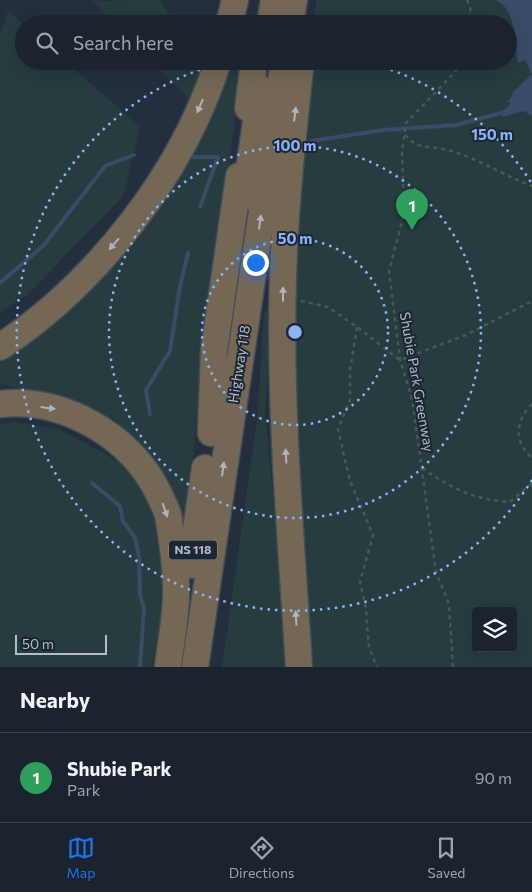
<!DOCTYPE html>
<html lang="en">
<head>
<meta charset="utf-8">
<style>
  body { margin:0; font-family:Commissioner,sans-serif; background:#242b36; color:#f1f3f6 }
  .controls { position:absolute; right:15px; bottom:15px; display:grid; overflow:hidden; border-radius:5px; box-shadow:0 5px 20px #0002 }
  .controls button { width:45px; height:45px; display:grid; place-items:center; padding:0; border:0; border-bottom:1px solid #39404a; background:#1b232e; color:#f1f3f6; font:25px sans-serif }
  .scale { position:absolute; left:15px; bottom:12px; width:92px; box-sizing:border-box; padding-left:5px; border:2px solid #b4bcc9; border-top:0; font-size:14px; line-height:18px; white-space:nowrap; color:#b4bcc9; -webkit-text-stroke:4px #1d2633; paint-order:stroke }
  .you { position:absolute; left:255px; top:262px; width:18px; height:18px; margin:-12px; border:4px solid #fff; border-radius:50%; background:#1a73e8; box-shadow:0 0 0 8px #1a73e833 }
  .badge { display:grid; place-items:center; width:32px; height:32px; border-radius:50%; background:#1a73e8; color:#fff; font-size:16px; font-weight:700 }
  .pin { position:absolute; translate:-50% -41px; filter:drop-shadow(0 1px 2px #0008) }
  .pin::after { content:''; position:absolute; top:26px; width:18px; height:15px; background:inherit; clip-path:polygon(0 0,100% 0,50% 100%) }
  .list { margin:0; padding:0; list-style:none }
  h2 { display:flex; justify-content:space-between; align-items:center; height:65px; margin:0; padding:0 20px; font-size:21px }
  h2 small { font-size:16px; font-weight:400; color:#a0a4aa }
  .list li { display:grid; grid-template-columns:32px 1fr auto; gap:15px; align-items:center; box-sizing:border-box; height:90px; padding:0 20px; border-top:1px solid #39404a }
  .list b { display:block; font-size:19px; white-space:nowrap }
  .list p { margin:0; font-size:16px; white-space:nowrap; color:#a0a4aa }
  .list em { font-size:16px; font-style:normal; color:#a0a4aa }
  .icon { flex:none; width:28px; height:28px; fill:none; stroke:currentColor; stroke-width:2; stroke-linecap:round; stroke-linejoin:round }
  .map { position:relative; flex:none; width:532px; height:667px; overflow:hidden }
  .search { position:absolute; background:#1b232e; box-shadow:0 5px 20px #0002; left:15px; right:15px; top:15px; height:55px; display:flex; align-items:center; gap:12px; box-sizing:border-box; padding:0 18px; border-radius:28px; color:#a0a4aa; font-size:19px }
  .sheet { height:155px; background:#1b232e }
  nav { display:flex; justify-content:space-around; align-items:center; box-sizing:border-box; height:70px; border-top:1px solid #39404a; background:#1b232e; font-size:14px; color:#a0a4aa }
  nav a { display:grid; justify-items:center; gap:2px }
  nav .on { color:#1a73e8 }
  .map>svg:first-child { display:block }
  .green { fill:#263c3f; fill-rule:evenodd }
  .water { fill:#394c67 }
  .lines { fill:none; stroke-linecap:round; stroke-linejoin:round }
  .stream { stroke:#394c67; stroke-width:4 }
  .highway-casing { stroke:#434c59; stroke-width:29 }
  .path { stroke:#44595c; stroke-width:2.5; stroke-dasharray:4 4; stroke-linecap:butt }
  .highway { stroke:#746855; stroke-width:26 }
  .oneway { fill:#aeb4bd }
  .ring { fill:none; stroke:#8ab4f8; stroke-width:2.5; stroke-dasharray:2.5 5 }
  .labels { text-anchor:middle; stroke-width:4; stroke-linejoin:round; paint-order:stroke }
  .shield { fill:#1d2633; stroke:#878f9c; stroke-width:1 }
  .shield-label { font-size:12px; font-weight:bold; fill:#b4bcc9 }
  .street-label { font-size:14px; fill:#b4bcc9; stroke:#1d2633 }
  .centre { fill:#8ab4f8; stroke:#1d2633; stroke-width:2.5 }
  .ring-label { font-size:15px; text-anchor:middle; font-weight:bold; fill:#8ab4f8; stroke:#1d2633; stroke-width:4; stroke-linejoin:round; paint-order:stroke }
</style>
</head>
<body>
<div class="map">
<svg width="532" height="667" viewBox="0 0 532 667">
  <rect width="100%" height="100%" fill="#242f3e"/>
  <g class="green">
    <polygon points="160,0 176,24 114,24 92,1"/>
    <path d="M 316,0 L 517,0 L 532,18 L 532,667 L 297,667 L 279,343 L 310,61 L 508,61 L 508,24 L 314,24 ZM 476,611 L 513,611 L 513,648 L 476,648 Z"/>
    <polygon points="8,11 24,25 24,61 65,61 140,127 123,196 27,295 0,312 0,34"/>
    <polygon points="151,61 202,61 204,65 190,100"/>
    <polygon points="226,61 243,61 206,336 184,541 114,419 0,383 0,354 89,291"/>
    <polygon points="273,301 265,413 290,667 222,667 257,420 264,313"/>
    <polygon points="15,422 61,430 132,469 155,511 162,553 160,622 152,667 0,667 0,424"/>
  </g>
  <g class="water">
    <path d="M 496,0 L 532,0 L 532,74 L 525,60 L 518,63 C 514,43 517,10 496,0 Z"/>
    <polygon points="532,74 532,116 524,111 502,117 504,110 510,104 510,102 506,103 511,98 512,93"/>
  </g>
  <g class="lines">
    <g class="stream">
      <polyline points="311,141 383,130 456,125 505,112"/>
      <polyline points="187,157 218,157 200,207"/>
      <polyline points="0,283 44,245 105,166 134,155"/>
      <polyline points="150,414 146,390 170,351 180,286 188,253"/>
      <polyline points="92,483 120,506 123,521 135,538 139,557 140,595 144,608 140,667"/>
    </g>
    <defs>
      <g id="highway">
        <polyline points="229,24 235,0"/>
        <polyline points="270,24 274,0"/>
        <polyline points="290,24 294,0"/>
        <polyline points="248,108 254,61"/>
        <polyline points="245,197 261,89"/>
        <path d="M 0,347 C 96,284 184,172 218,61"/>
        <path d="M 0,404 C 64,397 131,436 159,494 C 162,501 166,508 168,515 C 172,538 176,564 176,587 C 177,613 171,641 168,667"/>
        <polyline points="211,433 214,351 239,176"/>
        <polyline points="191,565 205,468"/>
        <polyline points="195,667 284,61"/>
        <path d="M 299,667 C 291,537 279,407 283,277 C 285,205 293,133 301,61"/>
      </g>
    </defs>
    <use href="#highway" class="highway-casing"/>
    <g class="path">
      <polyline points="467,0 470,6 472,24"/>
      <path d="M 405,135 C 419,150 425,145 443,149 C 475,156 502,175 532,186"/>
      <polyline points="301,301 328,307 357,327 400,360 466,335 532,301"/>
      <polyline points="357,327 350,370 350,400 338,429 350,481 373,535 360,582 366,609 369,648 377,667"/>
      <path d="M 532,404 C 515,420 514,443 532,458"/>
      <path d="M 422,468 C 453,489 472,499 510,502 L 532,483"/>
      <polyline points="453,667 449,604 436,572 412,399 400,360 389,271 404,214 402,150 406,123 455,72 460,61"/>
    </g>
    <use href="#highway" class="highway"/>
  </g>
  <defs><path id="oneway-solid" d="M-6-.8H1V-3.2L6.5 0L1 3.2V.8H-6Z" transform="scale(1.25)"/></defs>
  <g class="oneway">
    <use href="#oneway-solid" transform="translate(200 106) rotate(113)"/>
    <use href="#oneway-solid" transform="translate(295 114) rotate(-83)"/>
    <use href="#oneway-solid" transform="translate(260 222) rotate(-82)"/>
    <use href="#oneway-solid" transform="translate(114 244) rotate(131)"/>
    <use href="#oneway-solid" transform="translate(283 294) rotate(-90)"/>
    <use href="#oneway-solid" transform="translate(48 408) rotate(7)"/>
    <use href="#oneway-solid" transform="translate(286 456) rotate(-93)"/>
    <use href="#oneway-solid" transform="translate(223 469) rotate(-82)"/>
    <use href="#oneway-solid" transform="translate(165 510) rotate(70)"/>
    <use href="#oneway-solid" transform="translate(296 618) rotate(-93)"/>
  </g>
  <g class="ring">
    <circle cx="295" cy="332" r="93"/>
    <circle cx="295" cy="332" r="186"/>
    <path d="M532 480A279 279 0 1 1 228 61M362 61A279 279 0 0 1 532 184"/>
  </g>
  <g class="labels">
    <rect class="shield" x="169" y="540.5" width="48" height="19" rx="4"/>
    <g class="shield-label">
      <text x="193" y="554">NS 118</text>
    </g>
    <g class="street-label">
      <text transform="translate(239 364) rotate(-81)" y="5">Highway 118</text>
      <text transform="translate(417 382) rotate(80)" y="5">Shubie Park Greenway</text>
    </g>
  </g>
  <circle cx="295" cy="332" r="8" class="centre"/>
  <g class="ring-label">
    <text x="492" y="140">150 m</text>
    <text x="295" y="151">100 m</text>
    <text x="295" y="244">50 m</text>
  </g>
</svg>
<div class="controls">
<button><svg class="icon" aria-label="layers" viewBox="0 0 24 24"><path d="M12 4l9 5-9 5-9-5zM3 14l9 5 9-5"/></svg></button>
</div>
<div class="scale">50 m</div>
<div class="you"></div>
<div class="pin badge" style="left:412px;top:230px;background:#2e9e5b">1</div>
<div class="search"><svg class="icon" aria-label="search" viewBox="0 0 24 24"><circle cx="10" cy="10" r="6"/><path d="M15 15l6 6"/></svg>Search here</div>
</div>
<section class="sheet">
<h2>Nearby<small></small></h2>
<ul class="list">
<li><span class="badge" style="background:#2e9e5b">1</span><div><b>Shubie Park</b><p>Park</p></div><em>90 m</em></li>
</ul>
</section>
<nav>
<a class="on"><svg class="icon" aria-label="map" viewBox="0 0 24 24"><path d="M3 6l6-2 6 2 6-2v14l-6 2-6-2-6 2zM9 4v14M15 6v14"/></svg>Map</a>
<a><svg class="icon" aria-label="directions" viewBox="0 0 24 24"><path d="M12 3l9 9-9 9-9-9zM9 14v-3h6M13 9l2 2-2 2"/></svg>Directions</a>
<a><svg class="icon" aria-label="saved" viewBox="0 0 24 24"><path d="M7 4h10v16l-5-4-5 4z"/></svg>Saved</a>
</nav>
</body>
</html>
